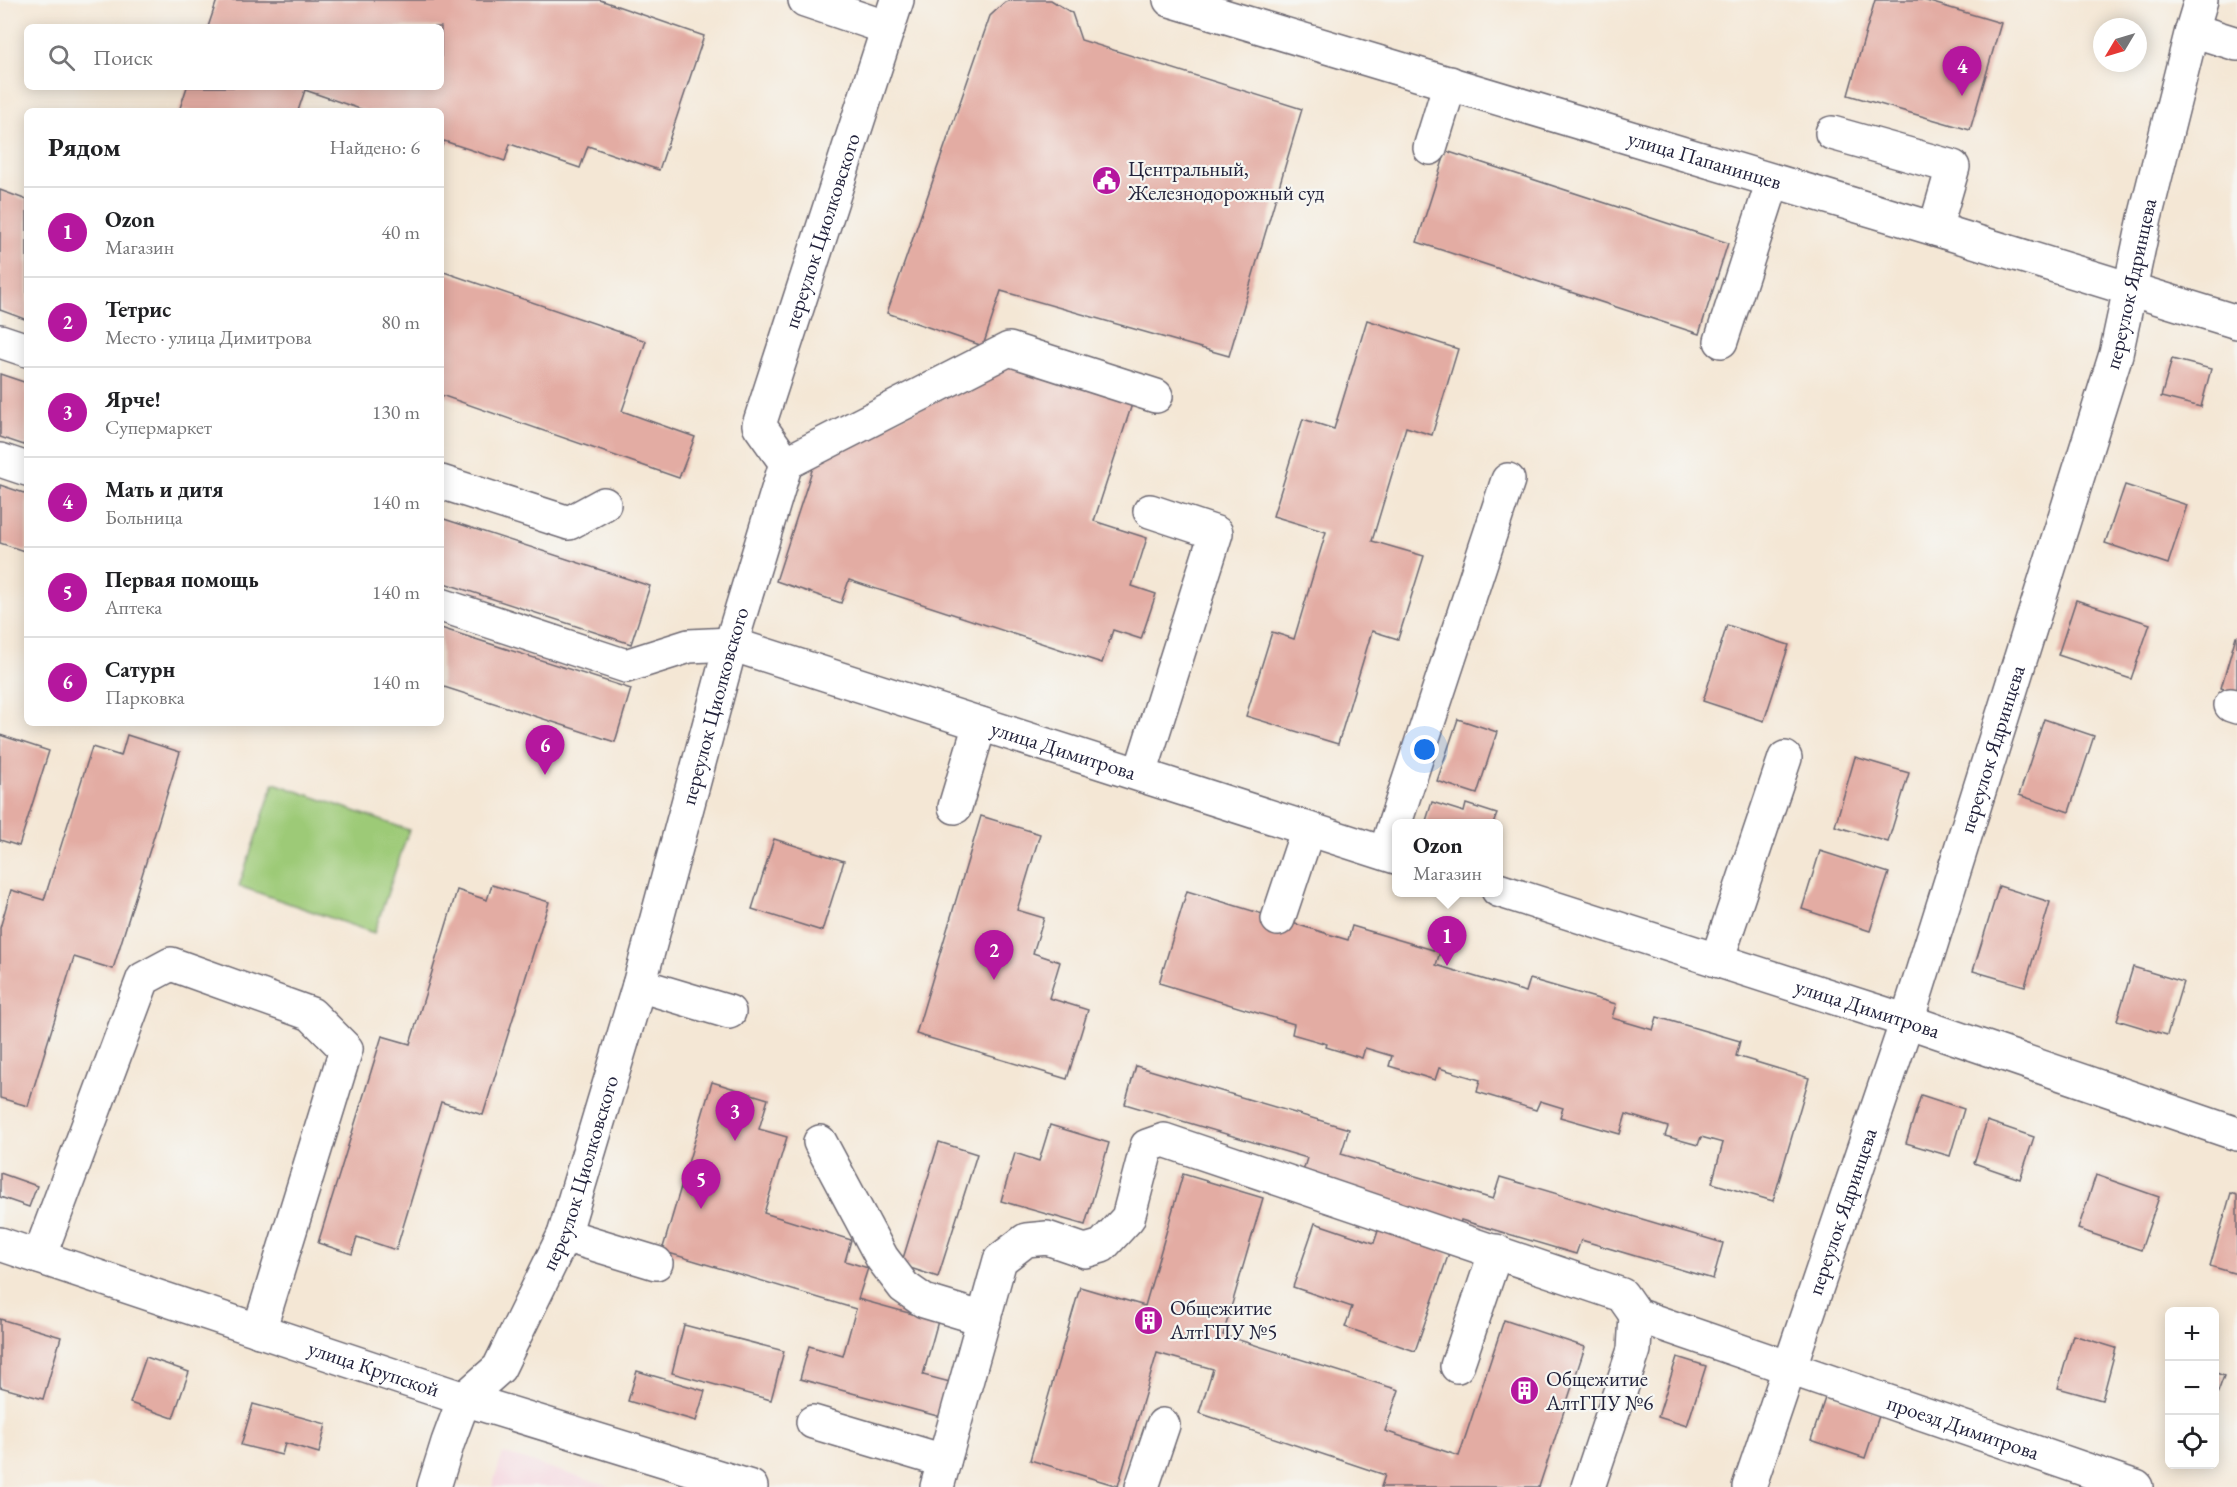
<!DOCTYPE html>
<html lang="ru">
<head>
<meta charset="utf-8">
<style>
  body { margin:0; font-family:"EB Garamond",serif; background:#f6f6f6; color:#202124 }
  .controls { position:absolute; right:18px; bottom:18px; display:grid; overflow:hidden; border-radius:9px; box-shadow:0 3px 15px #0003 }
  .controls button { width:54px; height:54px; display:grid; place-items:center; padding:0; border:0; border-bottom:2px solid #e0e0e0; background:#fff; color:#202124; font:30px sans-serif }
  .compass { position:absolute; left:2093px; top:18px; width:54px; height:54px; border-radius:50%; background:#fff; box-shadow:0 3px 15px #0003; rotate:232deg }
  .you { position:absolute; left:1425px; top:750px; width:21px; height:21px; margin:-15px; border:4px solid #fff; border-radius:50%; background:#1a73e8; box-shadow:0 0 0 9px #1a73e833 }
  .badge { display:grid; place-items:center; width:39px; height:39px; border-radius:50%; background:#b5179e; color:#fff; font-size:20px; font-weight:700 }
  .pin { position:absolute; translate:-50% -50px; filter:drop-shadow(0 2px 3px #0008) }
  .pin::after { content:''; position:absolute; top:32px; width:21px; height:18px; background:inherit; clip-path:polygon(0 0,100% 0,50% 100%) }
  .popup { position:absolute; left:1392px; top:819px; width:111px; height:78px; box-sizing:border-box; display:grid; place-content:center; border-radius:9px; background:#fff; filter:drop-shadow(0 2px 4px #0005); font-size:20px; white-space:nowrap; color:#757577 }
  .popup b { font-size:22px; color:#202124 }
  .popup::after { content:''; position:absolute; left:50%; top:100%; margin-left:-12px; border:12px solid transparent; border-top-color:#fff }
  .list { margin:0; padding:0; list-style:none }
  h2 { display:flex; justify-content:space-between; align-items:center; height:78px; margin:0; padding:0 24px; font-size:26px }
  h2 small { font-size:20px; font-weight:400; color:#757577 }
  .list li { display:grid; grid-template-columns:39px 1fr auto; gap:18px; align-items:center; box-sizing:border-box; height:90px; padding:0 24px; border-top:2px solid #e0e0e0 }
  .list b { display:block; font-size:22px; white-space:nowrap }
  .list p { margin:0; font-size:20px; white-space:nowrap; color:#757577 }
  .list em { font-size:20px; font-style:normal; color:#757577 }
  .icon { flex:none; width:33px; height:33px; fill:none; stroke:currentColor; stroke-width:2; stroke-linecap:round; stroke-linejoin:round }
  .map { position:relative; flex:none; width:2237px; height:1487px; overflow:hidden }
  .search { position:absolute; background:#fff; box-shadow:0 3px 15px #0003; left:24px; top:24px; width:420px; height:66px; display:flex; align-items:center; gap:15px; box-sizing:border-box; padding:0 21px; border-radius:9px; color:#757577; font-size:22px }
  .panel { position:absolute; background:#fff; box-shadow:0 3px 15px #0003; left:24px; top:108px; width:420px; height:618px; border-radius:9px }
  .map>svg:first-child { display:block }
  .built { fill:#f5cfdb }
  .green { fill:#9dca77; stroke:#607659; stroke-width:1.5 }
  .building { fill:#e3aca3 }
  .lines { fill:none; stroke-linecap:round; stroke-linejoin:round }
  .minor-casing { stroke:#6c6771; stroke-width:36 }
  .minor { stroke:#fff; stroke-width:33 }
  .labels { text-anchor:middle; stroke-width:4.5; stroke-linejoin:round; paint-order:stroke }
  .street-label { font-size:21px; fill:#22223b; stroke:#f6f6f2 }
  .poi-label { font-size:21px; fill:#22223b; stroke:#f6f6f2; text-anchor:start }
</style>
</head>
<body>
<div class="map">
<svg width="2237" height="1487" viewBox="0 0 2237 1487">
  <rect width="100%" height="100%" fill="#f6f6f2"/>
  <filter id="ink" filterUnits="userSpaceOnUse"><feTurbulence type="fractalNoise" baseFrequency=".0167" numOctaves="2"/><feDisplacementMap in="SourceGraphic" scale="12" xChannelSelector="R" yChannelSelector="G"/><feConvolveMatrix kernelMatrix="1 2 1 2 8 2 1 2 1" color-interpolation-filters="sRGB"/></filter>
  <filter id="wash" filterUnits="userSpaceOnUse"><feTurbulence type="fractalNoise" baseFrequency=".008" numOctaves="4" result="noise"/><feDisplacementMap in="SourceGraphic" scale="24" xChannelSelector="R" yChannelSelector="G"/><feGaussianBlur stdDeviation="1.35" result="paint"/><feColorMatrix in="noise" values="0 0 0 0 0 0 0 0 0 0 0 0 0 0 0 0 0 1.4 0 .05"/><feComposite in="paint" operator="in"/></filter>
  <g filter="url(#wash)">
    <rect width="100%" height="100%" fill="#f4e7d5"/>
    <polygon class="built" points="503,1453 610,1487 492,1487"/>
    <polygon class="green" points="274,783 409,830 374,933 239,886"/>
    <g id="blocks">
      <g class="building">
        <polygon points="217,0 600,0 704,36 659,170 588,146 580,168 510,144 505,161 444,141 441,149 441,111 366,111 305,90 298,111 179,111 187,87 441,87 441,27 208,27"/>
        <polygon points="1012,0 1051,0 1072,13 1081,40 1302,109 1229,356 1001,291 983,346 887,313 990,16 1005,2"/>
        <polygon points="1875,0 1923,0 2001,23 1970,130 1848,95"/>
        <polygon points="1446,151 1728,243 1699,334 1417,242"/>
        <polygon points="0,190 27,200 27,320 0,310"/>
        <polygon points="441,271 646,341 622,411 695,437 679,478 441,395"/>
        <polygon points="1367,320 1458,349 1432,435 1406,427 1372,541 1424,556 1398,639 1372,631 1338,744 1246,716 1272,632 1294,639 1326,532 1273,516 1303,419 1334,429"/>
        <polygon points="2172,359 2211,369 2201,407 2161,397"/>
        <polygon points="1020,361 1134,398 1094,521 1147,538 1132,586 1156,594 1141,639 1113,630 1102,663 849,580 841,603 776,581 816,458"/>
        <polygon points="0,374 27,383 27,446 0,437"/>
        <polygon points="0,485 27,494 27,552 0,543"/>
        <polygon points="2125,485 2187,505 2168,564 2105,543"/>
        <polygon points="441,518 650,586 631,644 441,582"/>
        <polygon points="2076,600 2150,624 2131,679 2058,655"/>
        <polygon points="1727,625 1789,645 1764,721 1703,701"/>
        <polygon points="441,628 631,689 615,742 441,686"/>
        <polygon points="2236,636 2237,636 2237,693 2221,688"/>
        <polygon points="1458,719 1497,732 1477,794 1437,781"/>
        <polygon points="2044,719 2094,736 2069,812 2019,795"/>
        <polygon points="0,735 49,751 19,846 0,840"/>
        <polygon points="127,735 180,752 113,969 74,957 28,1106 0,1098 0,928 11,890 44,900 92,747 121,756"/>
        <polygon points="1855,757 1909,773 1888,842 1835,826"/>
        <polygon points="1432,802 1464,812 1466,804 1497,814 1493,824 1425,824"/>
        <polygon points="981,816 1040,834 1017,910 1044,918 1033,953 1060,962 1049,998 1088,1010 1067,1079 916,1034"/>
        <polygon points="774,839 844,861 822,931 752,909"/>
        <polygon points="1820,851 1889,873 1870,931 1802,909"/>
        <polygon points="492,885 549,902 483,1115 441,1102 396,1250 357,1237 352,1254 318,1243 382,1036 410,1044 457,890 487,900"/>
        <polygon points="1999,886 2050,902 2025,986 1973,971"/>
        <polygon points="1187,891 1348,940 1352,926 1440,952 1436,965 1526,992 1530,979 1616,1004 1612,1018 1653,1030 1657,1017 1740,1041 1736,1056 1809,1078 1773,1201 1712,1183 1723,1143 1701,1137 1698,1145 1665,1136 1668,1127 1626,1114 1620,1134 1560,1117 1563,1108 1540,1101 1536,1110 1477,1092 1480,1080 1439,1068 1435,1080 1389,1066 1392,1056 1365,1048 1362,1058 1326,1047 1327,1044 1292,1034 1294,1024 1159,983"/>
        <polygon points="2133,967 2183,982 2167,1035 2117,1020"/>
        <polygon points="1136,1066 1349,1129 1341,1154 1493,1199 1500,1177 1723,1243 1713,1279 1581,1240 1576,1254 1461,1220 1458,1231 1299,1184 1307,1158 1125,1104"/>
        <polygon points="712,1082 768,1099 759,1129 787,1137 764,1213 851,1240 845,1261 868,1268 858,1299 938,1321 923,1375 950,1382 941,1417 800,1379 809,1346 843,1356 856,1309 662,1251"/>
        <polygon points="1921,1095 1964,1109 1950,1156 1906,1143"/>
        <polygon points="1987,1121 2034,1137 2020,1179 1974,1163"/>
        <polygon points="1050,1125 1109,1143 1085,1225 1001,1201 1015,1153 1039,1161"/>
        <polygon points="939,1142 977,1154 938,1277 901,1265"/>
        <polygon points="0,1173 37,1186 29,1207 0,1197"/>
        <polygon points="1183,1174 1263,1198 1223,1335 1399,1390 1385,1431 1459,1456 1504,1320 1585,1347 1539,1487 1381,1487 1385,1475 1199,1413 1213,1369 1157,1353 1118,1486 1030,1460 1080,1287 1145,1306"/>
        <polygon points="2096,1175 2159,1197 2141,1250 2078,1229"/>
        <polygon points="2231,1193 2237,1195 2237,1274 2210,1266"/>
        <polygon points="1315,1223 1374,1243 1379,1228 1449,1253 1415,1351 1345,1327 1352,1307 1293,1287"/>
        <polygon points="0,1319 61,1337 43,1399 0,1387"/>
        <polygon points="684,1325 784,1351 771,1400 672,1373"/>
        <polygon points="2073,1335 2116,1348 2102,1400 2058,1388"/>
        <polygon points="146,1357 189,1372 173,1418 130,1403"/>
        <polygon points="1677,1357 1706,1366 1687,1426 1658,1417"/>
        <polygon points="637,1371 705,1391 696,1421 628,1401"/>
        <polygon points="2214,1372 2224,1376 2215,1400 2214,1400"/>
        <polygon points="1826,1395 1880,1413 1865,1458 1811,1440"/>
        <polygon points="253,1404 326,1424 319,1453 285,1443 282,1455 241,1445"/>
      </g>
    </g>
  </g>
  <g filter="url(#ink)">
    <use href="#blocks" fill-opacity="0" stroke="#6c6771" stroke-width="1.5"/>
    <g class="lines">
      <defs>
        <g id="minor">
          <polyline points="805,0 888,28"/>
          <path id="s1" d="M 1170,0 L 1935,229 L 2237,322"/>
          <polyline points="2192,30 2237,44"/>
          <polyline points="1832,133 1953,167 1935,229"/>
          <polyline points="1430,148 1450,83"/>
          <polyline points="0,341 27,350"/>
          <polyline points="1721,341 1773,181"/>
          <polyline points="0,460 27,469"/>
          <polyline points="786,463 1009,349 1156,396"/>
          <polyline points="441,482 569,523 604,504"/>
          <path id="s2" d="M 441,605 L 626,666 L 689,646 L 731,644 L 1396,857"/>
          <polyline points="2231,705 2237,707"/>
          <polyline points="1140,774 1216,533 1150,511"/>
          <polyline points="955,807 980,724"/>
          <polyline points="1385,853 1508,480"/>
          <path id="s3" d="M 1498,890 L 1907,1021 L 2237,1134"/>
          <polyline points="1278,919 1308,829"/>
          <polyline points="1717,960 1785,758"/>
          <polyline points="639,985 729,1012"/>
          <polyline points="820,1142 882,1258 904,1287 924,1301 984,1319"/>
          <polyline points="564,1235 656,1263"/>
          <path id="s4" d="M 0,1244 L 464,1399 L 751,1487"/>
          <polyline points="39,1257 143,979 171,964 311,1014 346,1049 259,1331"/>
          <polyline points="1457,1366 1496,1251"/>
          <polyline points="813,1422 944,1461"/>
          <path id="s5" d="M 434,1487 L 448,1442 L 464,1399 L 499,1368 L 564,1235 L 639,985 L 731,644 L 786,463 L 759,425 L 897,0"/>
          <path id="s6" d="M 937,1487 L 1000,1260 L 1026,1240 L 1047,1238 L 1085,1251 L 1102,1246 L 1128,1218 L 1147,1146 L 1164,1140 L 1622,1295 L 1636,1315 L 2136,1487"/>
          <polyline points="1142,1487 1163,1425"/>
          <polyline points="1588,1487 1634,1350 1636,1315"/>
          <path id="s7" d="M 1749,1487 L 1907,1021 L 2116,354 L 2145,218 L 2192,30 L 2201,0"/>
        </g>
      </defs>
      <use href="#minor" class="minor-casing"/>
      <use href="#minor" class="minor"/>
    </g>
  </g>
  <defs>
    <symbol id="civic-disc" viewBox="-11 -11 22 22"><circle r="9.5" fill="#b5179e" stroke="#f6f6f2"/><path d="M-.6-6.5H3V-4.5H.6V-3L4-1V1h2V6H-6V1h2V-1L-.6-3ZM-1.2 2.5V6h2.4V2.5Z" fill="#fff"/></symbol>
    <symbol id="building-disc" viewBox="-11 -11 22 22"><circle r="9.5" fill="#b5179e" stroke="#f6f6f2"/><path d="M-4-6H4V6H1V3H-1V6H-4ZM-2.5-4.3h1.7v1.8h-1.7ZM.8-4.3h1.7v1.8H.8ZM-2.5-1h1.7V.8h-1.7ZM.8-1h1.7V.8H.8Z" fill="#fff"/></symbol>
  </defs>
  <g fill-rule="evenodd">
    <use href="#civic-disc" x="1090" y="164" width="33" height="33"/>
    <use href="#building-disc" x="1132" y="1304" width="33" height="33"/>
    <use href="#building-disc" x="1508" y="1374" width="33" height="33"/>
  </g>
  <g class="labels">
    <g class="street-label">
      <text dy="7" stroke="none"><textPath href="#s1" startOffset="558">улица Папанинцев</textPath></text>
      <text dy="7" stroke="none"><textPath href="#s5" startOffset="1342">переулок Циолковского</textPath></text>
      <text dy="7" stroke="none"><textPath href="#s7" startOffset="1263">переулок Ядринцева</textPath></text>
      <text dy="7" stroke="none"><textPath href="#s5" startOffset="838">переулок Циолковского</textPath></text>
      <text dy="7" stroke="none"><textPath href="#s7" startOffset="777">переулок Ядринцева</textPath></text>
      <text dy="7" stroke="none"><textPath href="#s2" startOffset="652">улица Димитрова</textPath></text>
      <text dy="7" stroke="none"><textPath href="#s3" startOffset="388">улица Димитрова</textPath></text>
      <text dy="7" stroke="none"><textPath href="#s5" startOffset="352">переулок Циолковского</textPath></text>
      <text dy="7" stroke="none"><textPath href="#s7" startOffset="291">переулок Ядринцева</textPath></text>
      <text dy="7" stroke="none"><textPath href="#s4" startOffset="394">улица Крупской</textPath></text>
      <text dy="7" stroke="none"><textPath href="#s6" startOffset="1332">проезд Димитрова</textPath></text>
    </g>
    <g class="poi-label">
      <text x="1128" y="176">Центральный,<tspan x="1128" dy="24">Железнодорожный суд</tspan></text>
      <text x="1170" y="1315">Общежитие<tspan x="1170" dy="24">АлтГПУ №5</tspan></text>
      <text x="1546" y="1386">Общежитие<tspan x="1546" dy="24">АлтГПУ №6</tspan></text>
    </g>
  </g>
</svg>
<div class="controls">
<button>+</button>
<button>−</button>
<button><svg class="icon" aria-label="locate" viewBox="0 0 24 24"><circle cx="12" cy="12" r="6"/><path d="M12 2v4M12 18v4M2 12h4M18 12h4"/></svg></button>
</div>
<svg class="compass" viewBox="-18 -18 36 36"><path d="M0-13l5 13h-10z" fill="#e53935"/><path d="M0 13l5-13h-10z" fill="#757577"/></svg>
<div class="you"></div>
<div class="pin badge" style="left:1447px;top:966px">1</div>
<div class="popup"><b>Ozon</b>Магазин</div>
<div class="pin badge" style="left:994px;top:980px">2</div>
<div class="pin badge" style="left:735px;top:1141px">3</div>
<div class="pin badge" style="left:1962px;top:96px">4</div>
<div class="pin badge" style="left:701px;top:1209px">5</div>
<div class="pin badge" style="left:545px;top:775px">6</div>
<div class="search"><svg class="icon" aria-label="search" viewBox="0 0 24 24"><circle cx="10" cy="10" r="6"/><path d="M15 15l6 6"/></svg>Поиск</div>
<section class="panel">
<h2>Рядом<small>Найдено: 6</small></h2>
<ul class="list">
<li><span class="badge">1</span><div><b>Ozon</b><p>Магазин</p></div><em>40 m</em></li>
<li><span class="badge">2</span><div><b>Тетрис</b><p>Место · улица Димитрова</p></div><em>80 m</em></li>
<li><span class="badge">3</span><div><b>Ярче!</b><p>Супермаркет</p></div><em>130 m</em></li>
<li><span class="badge">4</span><div><b>Мать и дитя</b><p>Больница</p></div><em>140 m</em></li>
<li><span class="badge">5</span><div><b>Первая помощь</b><p>Аптека</p></div><em>140 m</em></li>
<li><span class="badge">6</span><div><b>Сатурн</b><p>Парковка</p></div><em>140 m</em></li>
</ul>
</section>
</div>
</body>
</html>
